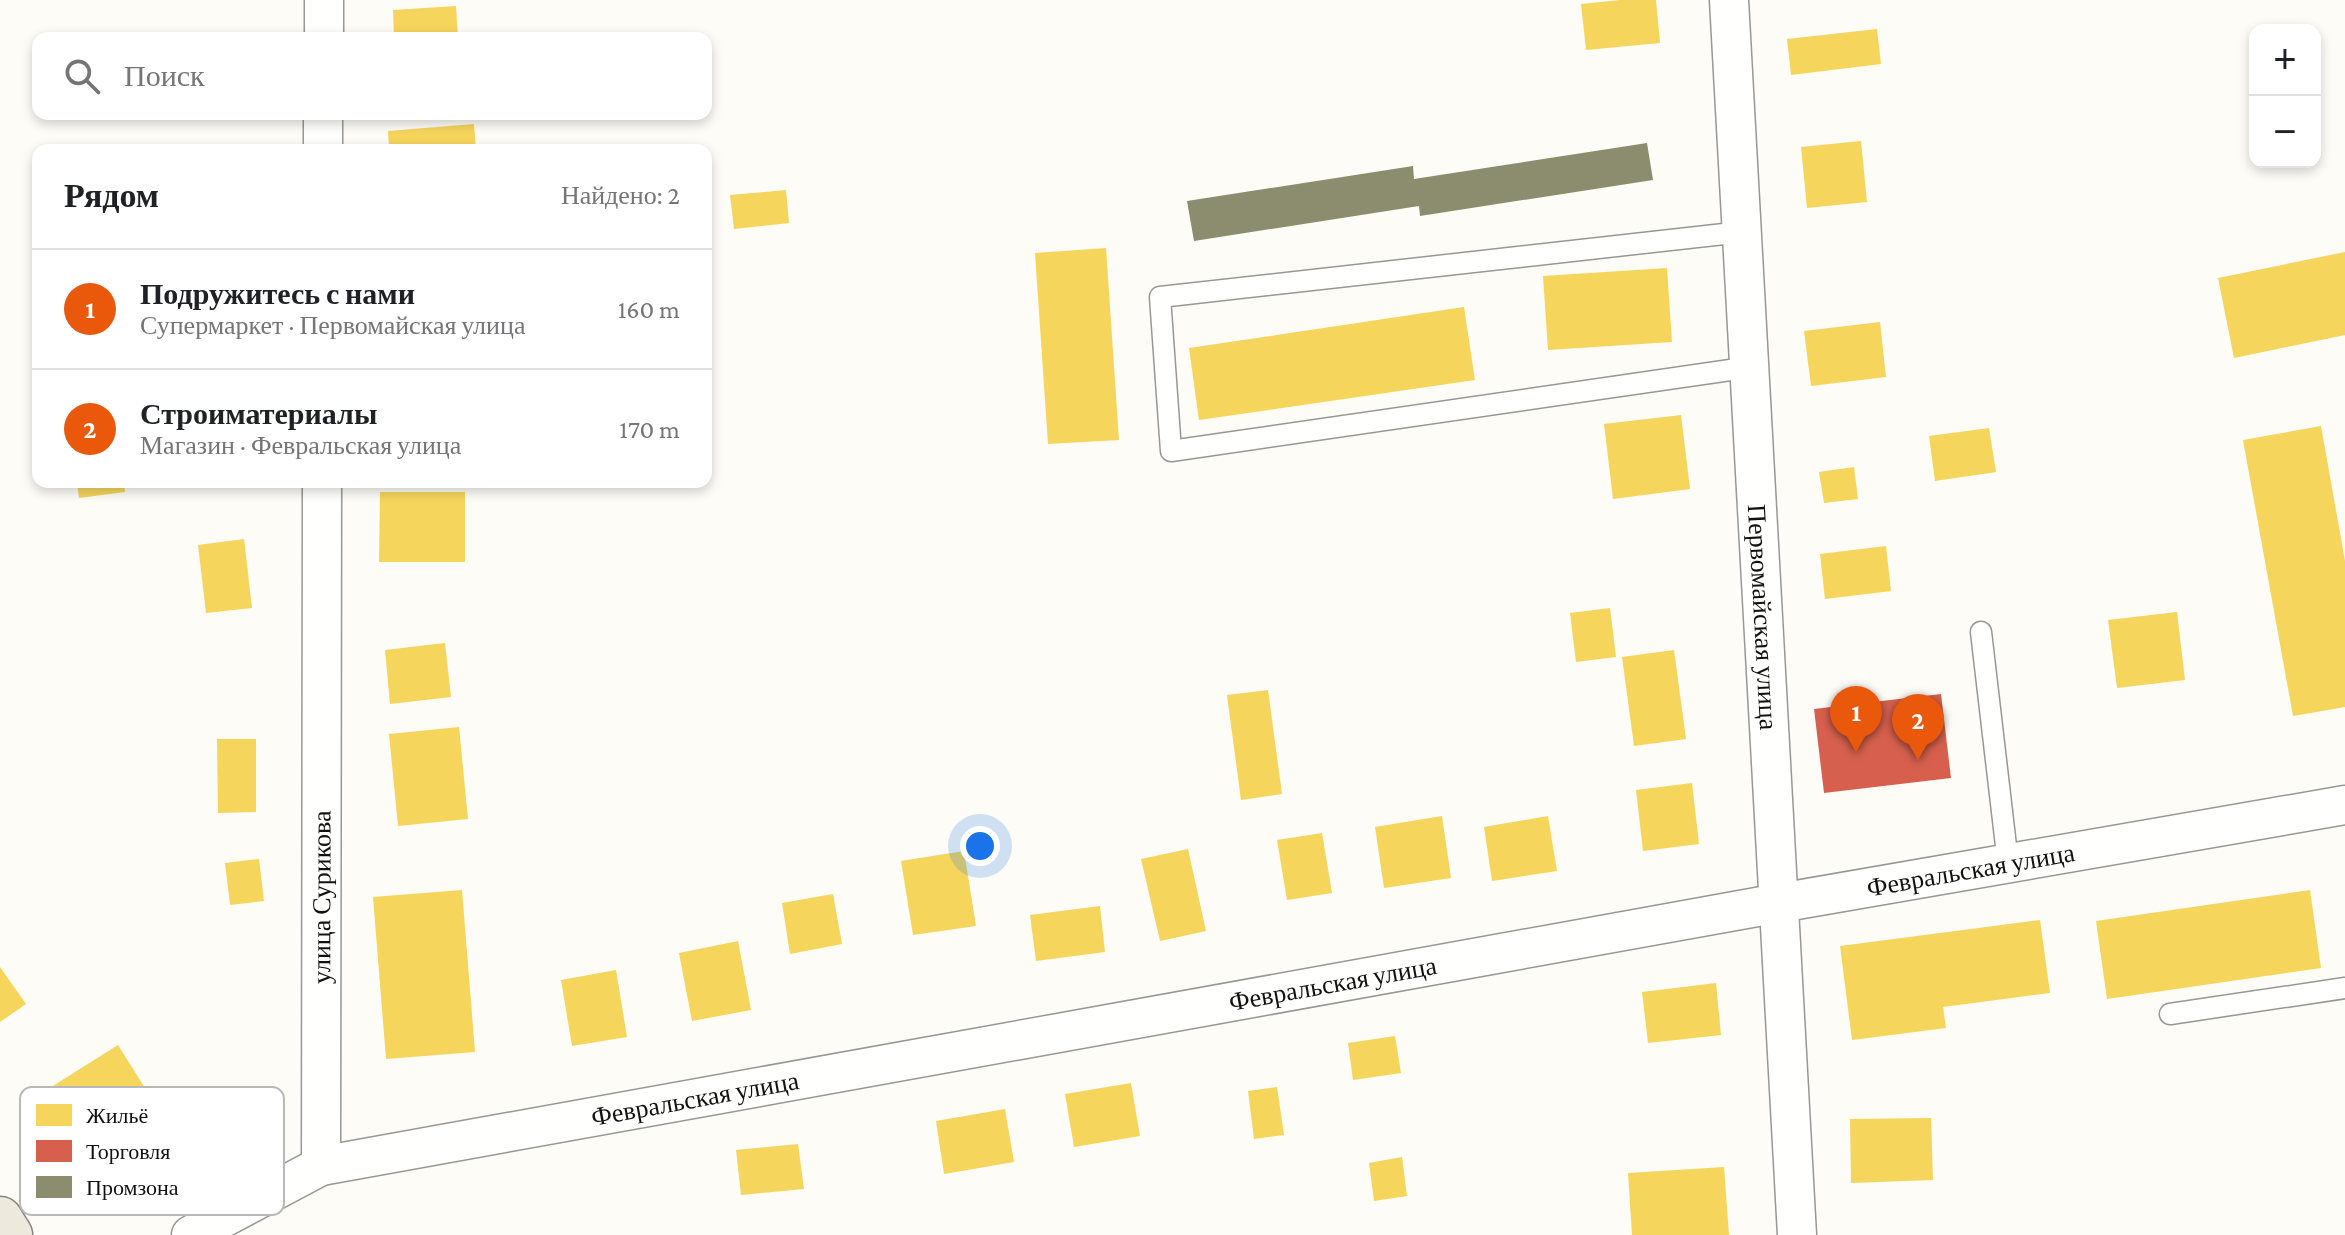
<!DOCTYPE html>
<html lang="ru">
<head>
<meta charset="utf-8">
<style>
  body { margin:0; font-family:"Crimson Pro",serif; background:#f2f2f2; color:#202124 }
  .controls { position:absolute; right:24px; top:24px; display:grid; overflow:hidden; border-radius:16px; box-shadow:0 4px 12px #0003 }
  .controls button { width:72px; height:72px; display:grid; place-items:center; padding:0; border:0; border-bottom:2px solid #e0e0e0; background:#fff; color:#202124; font:40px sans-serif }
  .you { position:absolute; left:980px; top:846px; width:28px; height:28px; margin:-20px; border:6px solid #fff; border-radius:50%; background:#1a73e8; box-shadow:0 0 0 12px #1a73e833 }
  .badge { display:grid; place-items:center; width:52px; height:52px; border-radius:50%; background:#ea580c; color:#fff; font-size:26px; font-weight:700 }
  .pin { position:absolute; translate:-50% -66px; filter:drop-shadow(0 2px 4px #0008) }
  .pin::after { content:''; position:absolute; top:42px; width:28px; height:24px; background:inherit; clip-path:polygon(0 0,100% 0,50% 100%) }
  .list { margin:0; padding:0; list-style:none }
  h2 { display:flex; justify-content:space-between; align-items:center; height:104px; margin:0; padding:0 32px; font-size:34px }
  h2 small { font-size:26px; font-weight:400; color:#757577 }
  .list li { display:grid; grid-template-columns:52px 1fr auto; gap:24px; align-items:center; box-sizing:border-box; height:120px; padding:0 32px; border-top:2px solid #e0e0e0 }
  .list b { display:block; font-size:30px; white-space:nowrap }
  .list p { margin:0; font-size:26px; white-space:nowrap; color:#757577 }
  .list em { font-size:26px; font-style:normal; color:#757577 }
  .icon { flex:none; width:44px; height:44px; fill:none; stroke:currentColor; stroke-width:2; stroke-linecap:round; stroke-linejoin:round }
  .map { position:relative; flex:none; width:2345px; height:1235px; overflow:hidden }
  .search { position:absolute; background:#fff; box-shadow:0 4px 12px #0003; left:32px; top:32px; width:680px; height:88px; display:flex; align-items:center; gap:20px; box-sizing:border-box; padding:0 28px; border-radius:16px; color:#757577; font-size:30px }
  .panel { position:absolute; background:#fff; box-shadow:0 4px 12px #0003; left:32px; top:144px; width:680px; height:344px; border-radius:16px }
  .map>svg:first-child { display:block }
  .homes { fill:#f6d55c }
  .shops { fill:#d6604d }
  .industry { fill:#8c8c6e }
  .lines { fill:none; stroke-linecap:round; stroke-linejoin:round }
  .service-casing { stroke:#979795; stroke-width:23 }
  .minor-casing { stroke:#979795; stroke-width:41 }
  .primary-casing { stroke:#858482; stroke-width:47 }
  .service { stroke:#fffffe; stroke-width:20 }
  .minor { stroke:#fffffe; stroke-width:38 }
  .primary { stroke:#ede9dc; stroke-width:44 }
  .labels { text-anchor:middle; stroke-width:8; stroke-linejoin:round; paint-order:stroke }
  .street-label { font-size:26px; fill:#111; stroke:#fff }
  .key { fill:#fff; stroke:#b8b8b8; stroke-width:2 }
  .key-label { font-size:22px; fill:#111 }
</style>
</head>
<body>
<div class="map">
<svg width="2345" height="1235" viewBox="0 0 2345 1235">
  <rect width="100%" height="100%" fill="#fdfcf7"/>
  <g class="homes">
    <polygon points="1620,0 1656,0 1660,43 1586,50 1581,4"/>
    <polygon points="456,6 458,38 394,38 393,10"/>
    <polygon points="1877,29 1881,64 1791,75 1787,39"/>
    <polygon points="474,124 476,150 389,150 388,131"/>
    <polygon points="1861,141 1867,202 1807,208 1801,147"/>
    <polygon points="786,190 789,223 734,229 730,195"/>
    <polygon points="1106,248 1119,440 1048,444 1035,253"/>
    <polygon points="2345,252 2345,335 2234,358 2218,278"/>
    <polygon points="1667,268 1672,342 1548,350 1543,276"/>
    <polygon points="1464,307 1475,380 1199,420 1189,348"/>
    <polygon points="1880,322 1886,377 1811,386 1804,331"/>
    <polygon points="1681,415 1690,489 1613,499 1604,424"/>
    <polygon points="2321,426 2345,561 2345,707 2293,716 2243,440"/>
    <polygon points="1989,428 1996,472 1935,481 1929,436"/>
    <polygon points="1854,467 1858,499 1824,503 1819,472"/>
    <polygon points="77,482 124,482 125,492 79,498"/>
    <polygon points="380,492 465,492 465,562 379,562"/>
    <polygon points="244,539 252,608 206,613 198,545"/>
    <polygon points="1886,546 1891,591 1825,599 1820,554"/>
    <polygon points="1610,608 1616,657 1576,662 1570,613"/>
    <polygon points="2177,612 2185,680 2117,688 2108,620"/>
    <polygon points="445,643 451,697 390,704 385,650"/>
    <polygon points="1674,650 1686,739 1634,746 1622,657"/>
    <polygon points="1268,690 1282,794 1241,800 1227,695"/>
    <polygon points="459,727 468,819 398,826 389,734"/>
    <polygon points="217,739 256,739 256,812 218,813"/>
    <polygon points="1692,783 1699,844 1643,851 1636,790"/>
    <polygon points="1442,816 1451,878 1384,888 1375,827"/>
    <polygon points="1548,816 1557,871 1492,881 1484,827"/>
    <polygon points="1322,833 1332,893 1287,900 1277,840"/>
    <polygon points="1188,849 1206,931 1160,941 1141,859"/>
    <polygon points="964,851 976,926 913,935 901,861"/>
    <polygon points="259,859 264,901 230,905 225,863"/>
    <polygon points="462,890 475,1052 386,1059 373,897"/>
    <polygon points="2310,890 2321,968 2107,999 2096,921"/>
    <polygon points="833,894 842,944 790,954 782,903"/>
    <polygon points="1100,906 1105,952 1036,961 1030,915"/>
    <polygon points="2040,920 2050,993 1943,1007 1946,1028 1852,1040 1840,946"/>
    <polygon points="738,941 751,1010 692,1021 679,953"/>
    <polygon points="0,967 26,1004 0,1022"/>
    <polygon points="616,970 627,1037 572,1046 561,980"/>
    <polygon points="1716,983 1721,1035 1648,1043 1642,992"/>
    <polygon points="1395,1036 1401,1073 1353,1080 1348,1043"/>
    <polygon points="118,1045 175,1136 78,1197 21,1106"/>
    <polygon points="1131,1083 1140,1136 1074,1147 1065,1094"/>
    <polygon points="1277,1087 1284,1135 1254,1139 1248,1091"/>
    <polygon points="1005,1109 1014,1162 944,1174 936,1121"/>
    <polygon points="1931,1118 1933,1180 1851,1183 1850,1119"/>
    <polygon points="798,1144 804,1189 741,1195 736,1150"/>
    <polygon points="1402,1157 1407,1196 1374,1201 1369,1163"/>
    <polygon points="1724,1167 1729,1235 1632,1235 1628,1173"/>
  </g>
  <polygon class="shops" points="1941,694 1951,778 1824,793 1814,709"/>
  <polygon class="industry" points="1647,143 1653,180 1420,216 1419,206 1194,241 1187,201 1413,166 1414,179"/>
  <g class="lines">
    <defs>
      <g id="service">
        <polyline points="1742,232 1160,297 1171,451 1751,367"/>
        <polyline points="1981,632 2008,863"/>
        <polyline points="2170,1014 2345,988"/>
      </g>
      <g id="minor">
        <path id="s1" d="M 1729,0 L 1797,1235"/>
        <polyline points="324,38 324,0"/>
        <polyline points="323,150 323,114"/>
        <path id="s2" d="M 321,1166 L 1779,903 L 2345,805"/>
        <path id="s3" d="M 191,1235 L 321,1166 L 322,482"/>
      </g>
      <polyline id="primary" points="0,1219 10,1235"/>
    </defs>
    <use href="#service" class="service-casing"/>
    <use href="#minor" class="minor-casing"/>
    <use href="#primary" class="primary-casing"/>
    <use href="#service" class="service"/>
    <use href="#minor" class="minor"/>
    <use href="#primary" class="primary"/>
  </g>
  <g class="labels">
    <g class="street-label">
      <text dy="9" stroke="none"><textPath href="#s1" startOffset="618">Первомайская улица</textPath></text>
      <text dy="9" stroke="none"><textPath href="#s2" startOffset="1676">Февральская улица</textPath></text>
      <text dy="9" stroke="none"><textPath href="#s3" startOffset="416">улица Сурикова</textPath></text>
      <text dy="9" stroke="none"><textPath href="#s2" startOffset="1028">Февральская улица</textPath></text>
      <text dy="9" stroke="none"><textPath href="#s2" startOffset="380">Февральская улица</textPath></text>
    </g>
  </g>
  <rect x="20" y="1087" width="264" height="128" rx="12" class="key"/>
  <rect x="36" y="1104" width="36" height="22" fill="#f6d55c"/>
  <rect x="36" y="1140" width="36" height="22" fill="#d6604d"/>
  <rect x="36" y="1176" width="36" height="22" fill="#8c8c6e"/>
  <g class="key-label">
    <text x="86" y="1123">Жильё</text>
    <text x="86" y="1159">Торговля</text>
    <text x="86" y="1195">Промзона</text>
  </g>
</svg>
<div class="controls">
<button>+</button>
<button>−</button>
</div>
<div class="you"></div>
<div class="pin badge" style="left:1856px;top:752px">1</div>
<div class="pin badge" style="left:1918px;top:760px">2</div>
<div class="search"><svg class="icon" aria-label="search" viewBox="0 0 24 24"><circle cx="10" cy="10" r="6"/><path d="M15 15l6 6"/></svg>Поиск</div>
<section class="panel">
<h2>Рядом<small>Найдено: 2</small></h2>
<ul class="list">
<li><span class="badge">1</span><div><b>Подружитесь с нами</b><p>Супермаркет · Первомайская улица</p></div><em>160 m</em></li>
<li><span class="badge">2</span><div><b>Строиматериалы</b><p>Магазин · Февральская улица</p></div><em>170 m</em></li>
</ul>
</section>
</div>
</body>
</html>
